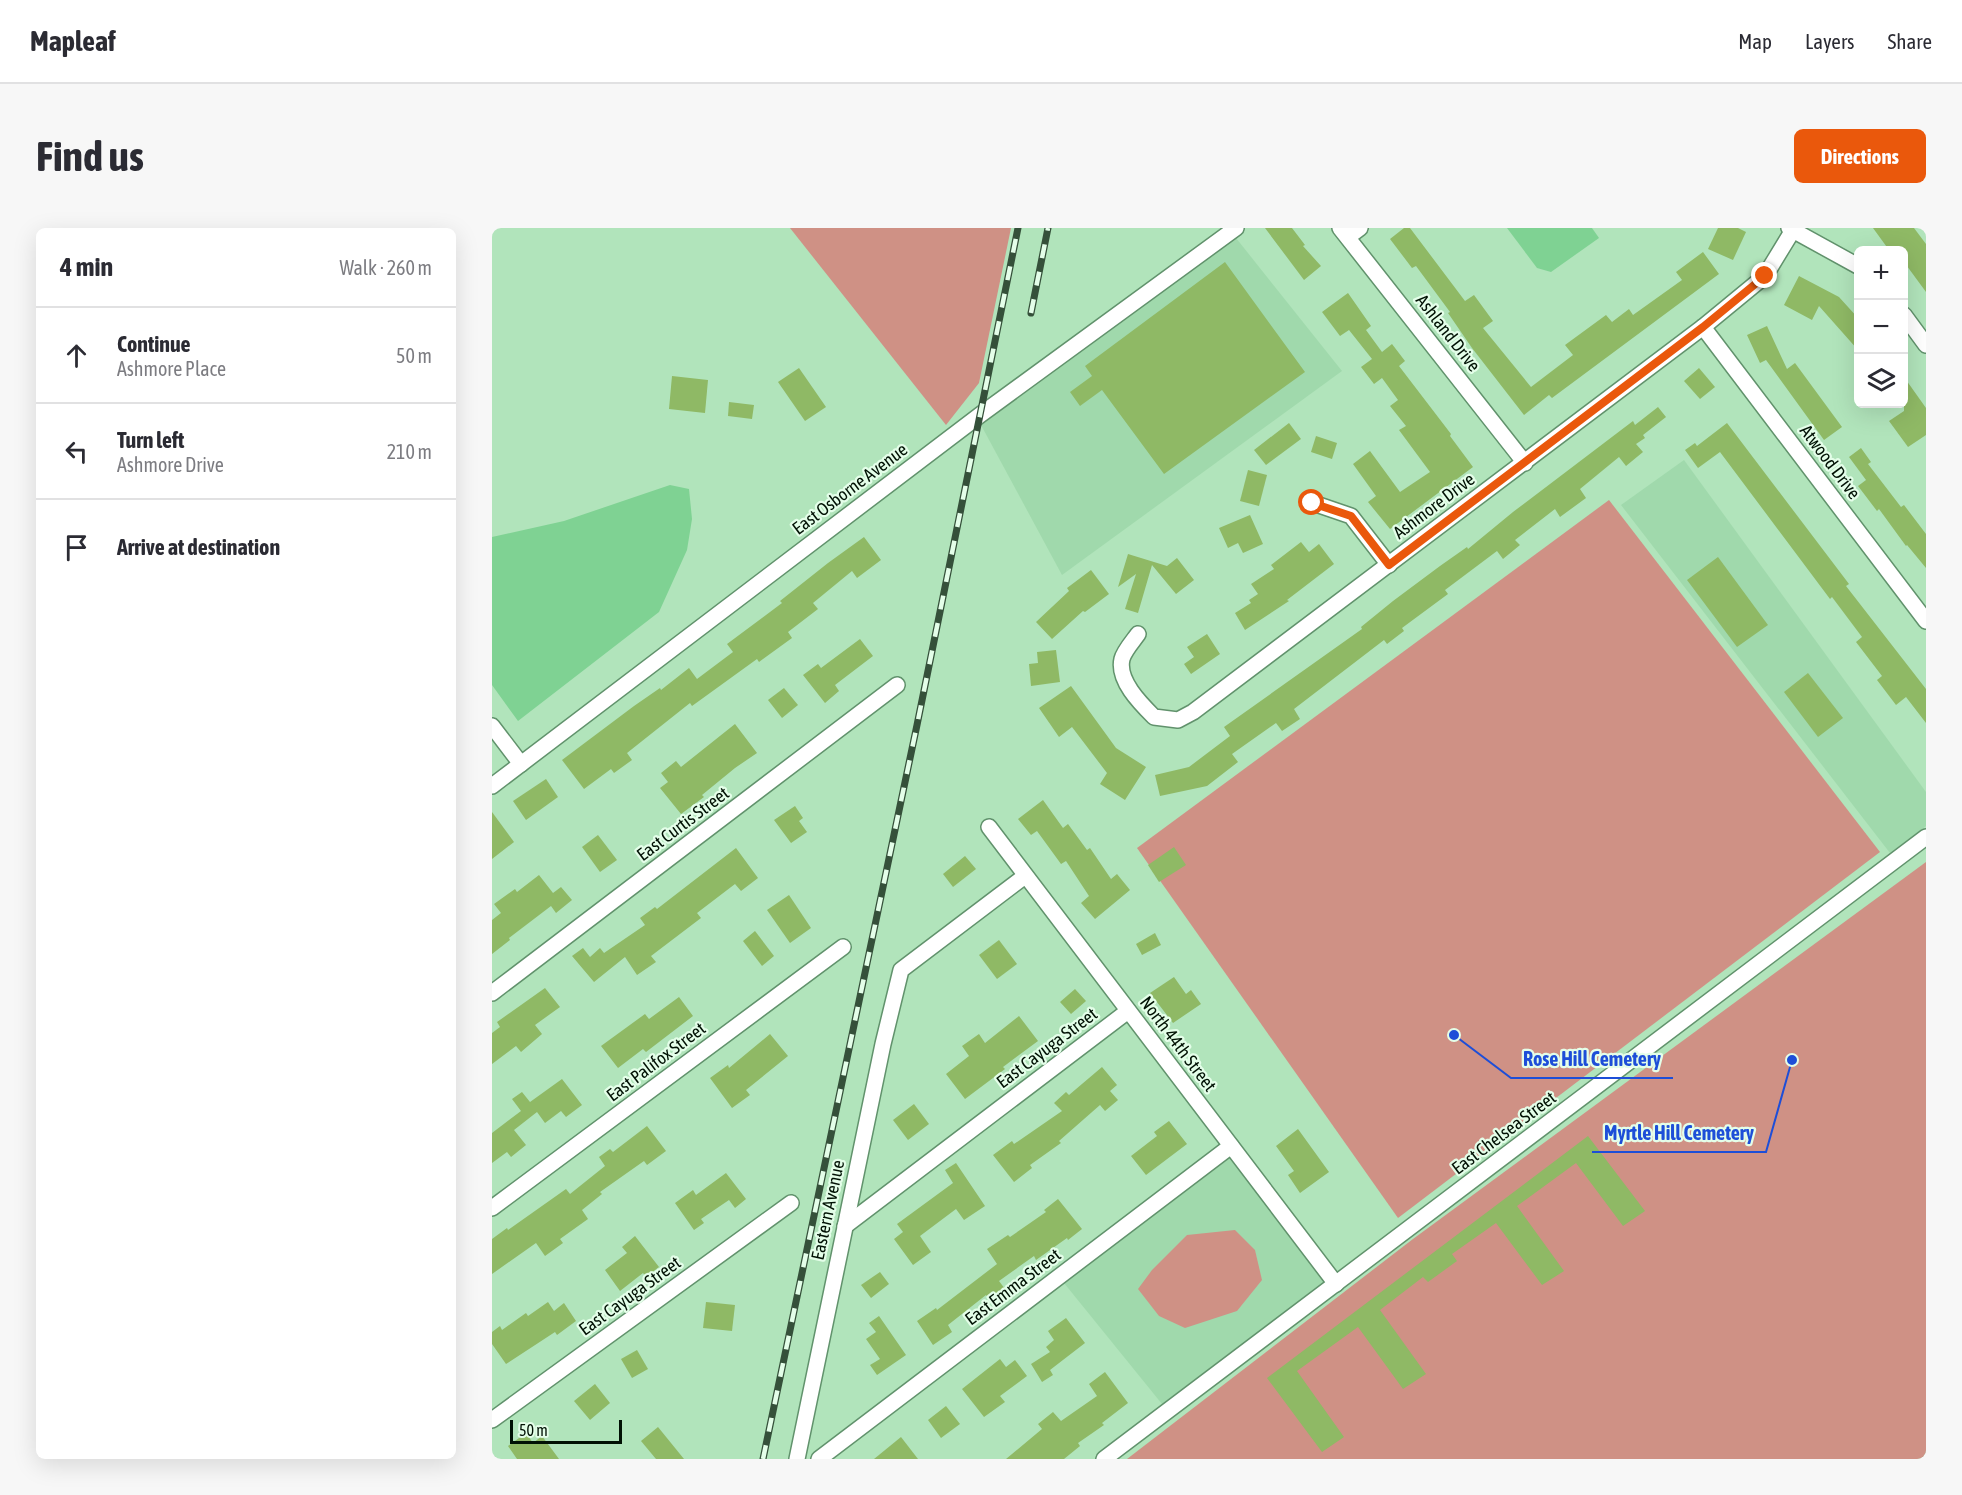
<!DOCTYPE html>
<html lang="en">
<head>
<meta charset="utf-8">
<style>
  body { margin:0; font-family:"Asap Condensed",sans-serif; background:#f7f7f7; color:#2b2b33 }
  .controls { position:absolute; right:18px; top:18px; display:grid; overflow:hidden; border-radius:9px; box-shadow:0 6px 24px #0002 }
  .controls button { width:54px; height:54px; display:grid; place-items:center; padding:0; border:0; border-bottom:2px solid #e1e1e2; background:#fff; color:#2b2b33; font:30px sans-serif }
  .scale { position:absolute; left:18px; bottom:15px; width:112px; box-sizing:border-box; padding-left:6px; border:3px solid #011104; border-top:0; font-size:16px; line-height:21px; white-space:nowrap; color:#011104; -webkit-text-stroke:4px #e4fee9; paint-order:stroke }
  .stop { position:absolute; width:18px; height:18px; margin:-14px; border:4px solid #ea580c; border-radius:50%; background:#fff }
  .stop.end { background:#ea580c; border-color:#fff; box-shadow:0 2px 6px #0008 }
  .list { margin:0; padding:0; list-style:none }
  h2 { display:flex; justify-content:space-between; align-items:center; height:78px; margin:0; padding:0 24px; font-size:26px }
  h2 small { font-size:20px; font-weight:400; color:#7c7c81 }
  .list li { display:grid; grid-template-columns:39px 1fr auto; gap:18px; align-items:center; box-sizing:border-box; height:96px; padding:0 24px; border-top:2px solid #e1e1e2 }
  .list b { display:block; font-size:22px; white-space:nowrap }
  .list p { margin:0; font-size:20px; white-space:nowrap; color:#7c7c81 }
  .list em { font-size:20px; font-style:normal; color:#7c7c81 }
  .icon { flex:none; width:33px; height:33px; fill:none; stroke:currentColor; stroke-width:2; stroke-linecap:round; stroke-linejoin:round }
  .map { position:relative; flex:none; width:1434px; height:1231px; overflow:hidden; border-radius:9px }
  header { display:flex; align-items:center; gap:36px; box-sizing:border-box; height:84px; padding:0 30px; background:#fff; border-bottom:2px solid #e1e1e2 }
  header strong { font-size:28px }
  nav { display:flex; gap:33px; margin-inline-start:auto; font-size:21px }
  .intro { display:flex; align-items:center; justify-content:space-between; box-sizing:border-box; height:144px; padding:0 36px }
  h1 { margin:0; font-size:42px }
  .button { padding:15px 27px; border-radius:9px; background:#ea580c; color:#fff; font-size:21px; font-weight:700 }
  main { display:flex; gap:36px; padding:0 36px }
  aside { flex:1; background:#fff; border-radius:9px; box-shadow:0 6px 24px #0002 }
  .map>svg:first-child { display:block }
  .built { fill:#a0d9ac }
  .green { fill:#cf9185 }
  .water { fill:#7fd293 }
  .building { fill:#8fb965 }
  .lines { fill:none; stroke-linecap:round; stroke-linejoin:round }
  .minor-casing { stroke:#61926c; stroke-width:18 }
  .minor { stroke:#fff; stroke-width:15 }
  .rail-casing { stroke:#35503a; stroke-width:7 }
  .rail { stroke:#e4fee9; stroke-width:4.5; stroke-dasharray:14; stroke-linecap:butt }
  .route { stroke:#ea580c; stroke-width:8 }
  .labels { text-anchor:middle; stroke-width:4.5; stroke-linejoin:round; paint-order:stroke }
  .street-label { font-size:18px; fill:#011104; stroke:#e4fee9 }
  .leader { fill:none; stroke:#1d4ed8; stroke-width:2 }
  .callout-dot { fill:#1d4ed8; stroke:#e4fee9; stroke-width:2 }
  .callout-label { font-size:20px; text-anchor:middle; font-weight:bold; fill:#1d4ed8; stroke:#e4fee9; stroke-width:4.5; stroke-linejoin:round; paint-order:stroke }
</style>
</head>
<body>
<header>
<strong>Mapleaf</strong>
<nav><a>Map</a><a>Layers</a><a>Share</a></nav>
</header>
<div class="intro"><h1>Find us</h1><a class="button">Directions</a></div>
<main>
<aside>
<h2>4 min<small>Walk · 260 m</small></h2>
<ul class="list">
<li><svg class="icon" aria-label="ahead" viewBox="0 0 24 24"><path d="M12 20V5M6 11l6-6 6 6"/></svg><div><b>Continue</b><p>Ashmore Place</p></div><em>50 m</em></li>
<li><svg class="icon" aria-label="left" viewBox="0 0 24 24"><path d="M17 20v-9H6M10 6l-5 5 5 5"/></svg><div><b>Turn left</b><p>Ashmore Drive</p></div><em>210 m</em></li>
<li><svg class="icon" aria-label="arrive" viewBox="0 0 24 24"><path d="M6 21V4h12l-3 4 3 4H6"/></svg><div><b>Arrive at destination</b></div></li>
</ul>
</aside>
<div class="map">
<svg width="1434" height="1231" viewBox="0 0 1434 1231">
  <rect width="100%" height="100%" fill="#b1e4bb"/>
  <g class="built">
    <polygon points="744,10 850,143 570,347 489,197"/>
    <polygon points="1192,232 1434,564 1434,598 1398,625 1129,277"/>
    <polygon points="738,930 832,1054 670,1176 572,1055"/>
  </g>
  <g class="green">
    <polygon points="298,0 519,0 487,155 454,197"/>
    <polygon points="1117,272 1388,624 906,990 645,620"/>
    <polygon points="1434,634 1434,1231 635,1231 921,1011"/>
    <polygon points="743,1002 763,1022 770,1052 745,1083 693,1100 667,1088 646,1061 660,1042 695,1007"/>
  </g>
  <g class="water">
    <polygon points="1015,0 1100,0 1107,10 1059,44 1045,40"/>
    <polygon points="178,257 197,261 200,291 195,322 167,384 26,493 0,457 0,309 72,293"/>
  </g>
  <g class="building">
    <polygon points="773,0 800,0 813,17 811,18 829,38 812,52"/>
    <polygon points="912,0 918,0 973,73 982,67 1001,93 991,100 1039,159 1081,127 1073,117 1114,87 1120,94 1137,81 1141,87 1190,52 1184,44 1211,24 1227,46 1060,170 1057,167 1032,187 980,120 956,85 958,84 924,38 920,40 898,11"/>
    <polygon points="1226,0 1246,0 1254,4 1241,32 1216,21"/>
    <polygon points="1381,0 1422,0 1434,16 1434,64 1412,34 1412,22 1397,22"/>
    <polygon points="733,34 813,144 672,246 610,162 588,178 578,164 600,148 593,138"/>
    <polygon points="1307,48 1347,69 1366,90 1366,122 1327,78 1320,92 1292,77"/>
    <polygon points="856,65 879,98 874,102 890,124 900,116 913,133 907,138 959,206 958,208 981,239 898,301 876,274 884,268 861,236 878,223 908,264 938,244 907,202 914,198 898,178 906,172 890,150 882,156 869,139 880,131 857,102 848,108 830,84"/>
    <polygon points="1275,98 1295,141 1303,135 1350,199 1332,212 1274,132 1268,135 1255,107"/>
    <polygon points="307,140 334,179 313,193 286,154"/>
    <polygon points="1207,140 1223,159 1208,171 1192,153"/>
    <polygon points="180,148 216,152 213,185 177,181"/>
    <polygon points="1412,149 1434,180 1434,207 1416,219 1397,193 1412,183"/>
    <polygon points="237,174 262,177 260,191 236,188"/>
    <polygon points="1166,179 1174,189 1151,207 1153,210 1144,216 1151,224 1134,238 1127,229 1088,261 1094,270 1068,289 1063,281 1023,312 1028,317 1011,331 1005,323 953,362 956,366 910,400 912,403 895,416 892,412 802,481 808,491 790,503 784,495 740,526 746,534 715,558 668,568 663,547 697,539 738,508 732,499 870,401 869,399 901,373 948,338 975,319 976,321 1021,284 1141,193 1143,197"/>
    <polygon points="797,195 809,211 774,237 762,222"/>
    <polygon points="1235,195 1357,356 1354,358 1434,461 1434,495 1414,469 1404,477 1385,452 1390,448 1364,414 1370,409 1340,369 1338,371 1228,224 1206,240 1193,222 1203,215 1205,218"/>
    <polygon points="824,208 845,215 840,231 819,224"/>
    <polygon points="1369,220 1379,234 1376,236 1409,279 1412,277 1434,306 1434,340 1415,317 1414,318 1387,281 1385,283 1366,258 1374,252 1357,229"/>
    <polygon points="756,242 775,247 767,278 748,273"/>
    <polygon points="758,287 771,316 751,325 746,315 736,320 727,300"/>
    <polygon points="372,309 389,332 365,350 360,343 321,375 326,381 296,404 300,410 267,434 265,431 200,478 198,475 135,525 140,532 122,545 119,541 92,561 70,532 142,478 168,460 169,462 197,440 205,451 241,424 235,416 290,375 288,373 336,335"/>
    <polygon points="809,314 817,324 827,316 842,336 795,372 797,373 753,402 743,385 759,375 757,372 766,366 759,356 782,341 779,337"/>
    <polygon points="636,326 675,338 685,330 702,352 684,366 660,337 646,385 633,381 644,346 626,359"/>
    <polygon points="1226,329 1276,397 1245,419 1195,352"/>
    <polygon points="599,342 617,366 593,384 591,383 560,411 544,394 577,363 575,360"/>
    <polygon points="715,406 728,426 699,446 692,436 702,429 695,419"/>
    <polygon points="368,411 381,428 343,457 347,463 333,475 311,447 326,436 329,440"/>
    <polygon points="564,422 568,454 539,458 537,436 546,435 545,424"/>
    <polygon points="1316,445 1351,490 1326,509 1292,464"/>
    <polygon points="579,458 624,520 654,539 633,572 608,556 615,545 580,499 567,509 547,480"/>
    <polygon points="292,460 306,477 290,490 276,472"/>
    <polygon points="243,496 265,525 243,540 210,567 212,569 189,586 168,560 176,554 169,545 184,533 189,539"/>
    <polygon points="54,551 66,569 34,592 21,573"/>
    <polygon points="551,572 571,600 576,596 595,622 598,620 619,651 625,646 638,662 603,691 589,675 597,668 574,633 569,636 545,603 539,607 526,591"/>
    <polygon points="303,578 311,590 307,593 315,604 299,615 282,592"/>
    <polygon points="0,584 22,614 0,631"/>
    <polygon points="106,607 125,632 108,644 90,619"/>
    <polygon points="682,619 694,637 667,654 656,637"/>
    <polygon points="244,620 266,650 249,663 243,656 205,685 209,690 159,728 164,734 145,747 133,729 102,754 80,728 91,720 98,729 108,720 112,725 153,697 148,690 163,679 165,681"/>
    <polygon points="473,628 484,641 461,659 451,646"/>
    <polygon points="47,647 61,665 69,659 80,672 64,685 59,678 17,710 18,712 0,726 0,692 9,685 2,676 23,661 25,664"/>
    <polygon points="297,667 319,700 298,715 275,682"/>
    <polygon points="263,703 282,728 270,738 251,713"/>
    <polygon points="663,705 669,717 650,727 644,716"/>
    <polygon points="507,712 525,736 505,751 487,727"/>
    <polygon points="682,749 694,766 699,762 709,776 681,795 658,765"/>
    <polygon points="53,760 68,779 43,797 50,806 29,824 24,818 0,836 0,805 8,799 5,794"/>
    <polygon points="583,761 594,773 579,786 568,774"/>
    <polygon points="187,769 201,788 154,824 151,821 126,840 109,818 153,786 157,791"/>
    <polygon points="527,788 546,813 511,839 513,841 473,871 454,846 477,828 470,818 487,806 493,815"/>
    <polygon points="278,806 296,828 254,862 258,867 240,880 218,850 236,837 237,840"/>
    <polygon points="610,839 625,857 618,863 626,872 613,883 608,877 567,913 569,915 538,937 540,940 522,954 501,927 520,913 522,916 570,883 562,875 574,864 577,867"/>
    <polygon points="70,851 90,877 74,889 69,883 53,895 45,884 22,902 34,917 19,929 15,924 0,935 0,905 29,883 20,871 30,864 38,874"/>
    <polygon points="422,876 437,896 416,912 401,892"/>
    <polygon points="677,893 695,916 654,947 639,928 665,908 662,904"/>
    <polygon points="155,898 174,923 155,937 152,933 108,964 110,966 90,982 96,991 68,1011 71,1015 53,1028 44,1015 0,1046 0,1011 15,1000 16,1002 74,961 78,966 113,938 107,929 118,921 121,924"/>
    <polygon points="806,901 837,944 808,965 796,947 802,943 784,918"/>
    <polygon points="1096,908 1153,983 1131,998 1084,935 1025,978 1072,1043 1050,1057 1004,995 960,1026 965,1033 936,1054 931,1049 888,1082 934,1146 911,1161 866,1099 805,1143 852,1209 830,1224 775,1150"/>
    <polygon points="464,935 493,978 472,992 464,981 428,1008 439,1024 421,1037 402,1011 411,1004 405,996 461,955 453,942"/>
    <polygon points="234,945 254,971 243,980 237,972 209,991 212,995 202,1002 183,975 201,962 204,967"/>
    <polygon points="566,971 590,1001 576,1012 575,1010 544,1032 542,1028 507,1053 513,1061 498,1072 494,1067 456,1097 460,1104 441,1117 425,1093 444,1080 445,1082 505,1036 495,1021 516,1007 518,1009 554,984 552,982"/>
    <polygon points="143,1008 167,1039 154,1049 151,1045 128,1063 113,1042 135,1025 130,1019"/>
    <polygon points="388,1044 397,1056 379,1070 369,1057"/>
    <polygon points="56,1074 62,1083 72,1075 84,1093 65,1107 63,1104 14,1136 0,1116 0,1104 8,1098 10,1102 34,1085 36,1088"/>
    <polygon points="214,1074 243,1077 240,1103 211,1100"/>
    <polygon points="387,1088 414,1127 385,1147 378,1137 388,1131 374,1111 384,1104 377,1095"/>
    <polygon points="574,1090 593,1115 558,1142 561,1147 550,1154 539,1136 558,1124 554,1119 562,1112 556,1103"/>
    <polygon points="145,1122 156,1141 140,1150 129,1131"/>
    <polygon points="508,1131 514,1139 523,1132 535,1148 508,1168 513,1174 492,1189 470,1161"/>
    <polygon points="613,1144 636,1175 610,1195 612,1197 586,1215 588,1218 572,1231 514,1231 550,1201 546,1196 561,1184 569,1193 605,1168 597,1156"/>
    <polygon points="103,1156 118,1175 98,1192 82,1173"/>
    <polygon points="454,1178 468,1196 449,1210 436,1192"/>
    <polygon points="166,1199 192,1231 164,1231 149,1213"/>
    <polygon points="34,1205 41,1215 50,1208 67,1231 25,1231 16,1218"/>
    <polygon points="409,1209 426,1231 382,1231"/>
  </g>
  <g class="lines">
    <defs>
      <g id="minor">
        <polyline points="848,0 1033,235"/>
        <polyline points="1297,0 1366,38"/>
        <polyline points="856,9 868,0"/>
        <polyline points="1412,87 1434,117"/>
        <polyline points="1211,99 1434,393"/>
        <polyline points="821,275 859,288 897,337"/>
        <path d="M 646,406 C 641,413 632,423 630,431 C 625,452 648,475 662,489 L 686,492 L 701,484 L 1211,99 L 1273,48 L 1301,2"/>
        <polyline points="0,498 29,536"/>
        <polyline points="0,558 488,187 744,0"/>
        <polyline points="497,599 844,1056"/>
        <polyline points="0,765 405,457"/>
        <polyline points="0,980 351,719"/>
        <polyline points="353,998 636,783"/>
        <polyline points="0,1192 299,975"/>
        <polyline points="305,1231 391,816 409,742 533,648"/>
        <polyline points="327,1231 739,918"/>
        <polyline points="612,1231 1434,609"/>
      </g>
    </defs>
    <use href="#minor" class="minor-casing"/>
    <use href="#minor" class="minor"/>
    <defs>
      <g id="rail">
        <polyline points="539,85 556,0"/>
        <polyline points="271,1231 425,497 526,0"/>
      </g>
    </defs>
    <use href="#rail" class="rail-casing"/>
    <use href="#rail" class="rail"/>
  </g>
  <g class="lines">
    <polyline class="route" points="820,275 859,288 897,337 1211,99 1273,48"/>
  </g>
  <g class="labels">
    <g class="street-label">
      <text transform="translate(956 105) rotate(52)" y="6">Ashland Drive</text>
      <text transform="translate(1338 234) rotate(53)" y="6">Atwood Drive</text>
      <text transform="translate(358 261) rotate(-37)" y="6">East Osborne Avenue</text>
      <text transform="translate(942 278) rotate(-37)" y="6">Ashmore Drive</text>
      <text transform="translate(191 596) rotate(-37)" y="6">East Curtis Street</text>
      <text transform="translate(686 816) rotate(53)" y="6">North 44th Street</text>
      <text transform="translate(555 820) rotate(-37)" y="6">East Cayuga Street</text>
      <text transform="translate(164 834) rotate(-37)" y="6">East Palifox Street</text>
      <text transform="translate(1012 905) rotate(-37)" y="6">East Chelsea Street</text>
      <text transform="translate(336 982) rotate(-78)" y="6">Eastern Avenue</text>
      <text transform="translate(521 1059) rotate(-37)" y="6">East Emma Street</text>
      <text transform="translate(138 1068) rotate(-36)" y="6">East Cayuga Street</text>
    </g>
  </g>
  <path class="leader" d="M962 807L1019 850H1181M1300 832L1274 924H1100"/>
  <g class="callout-dot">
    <circle cx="962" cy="807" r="6"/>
    <circle cx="1300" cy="832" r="6"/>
  </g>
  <g class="callout-label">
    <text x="1100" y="838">Rose Hill Cemetery</text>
    <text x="1187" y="912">Myrtle Hill Cemetery</text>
  </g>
</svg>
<div class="controls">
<button>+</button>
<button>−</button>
<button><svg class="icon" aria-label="layers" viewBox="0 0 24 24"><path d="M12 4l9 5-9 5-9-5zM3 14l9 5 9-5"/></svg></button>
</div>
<div class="scale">50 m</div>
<div class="stop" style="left:820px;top:275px"></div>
<div class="stop end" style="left:1273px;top:48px"></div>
</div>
</main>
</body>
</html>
